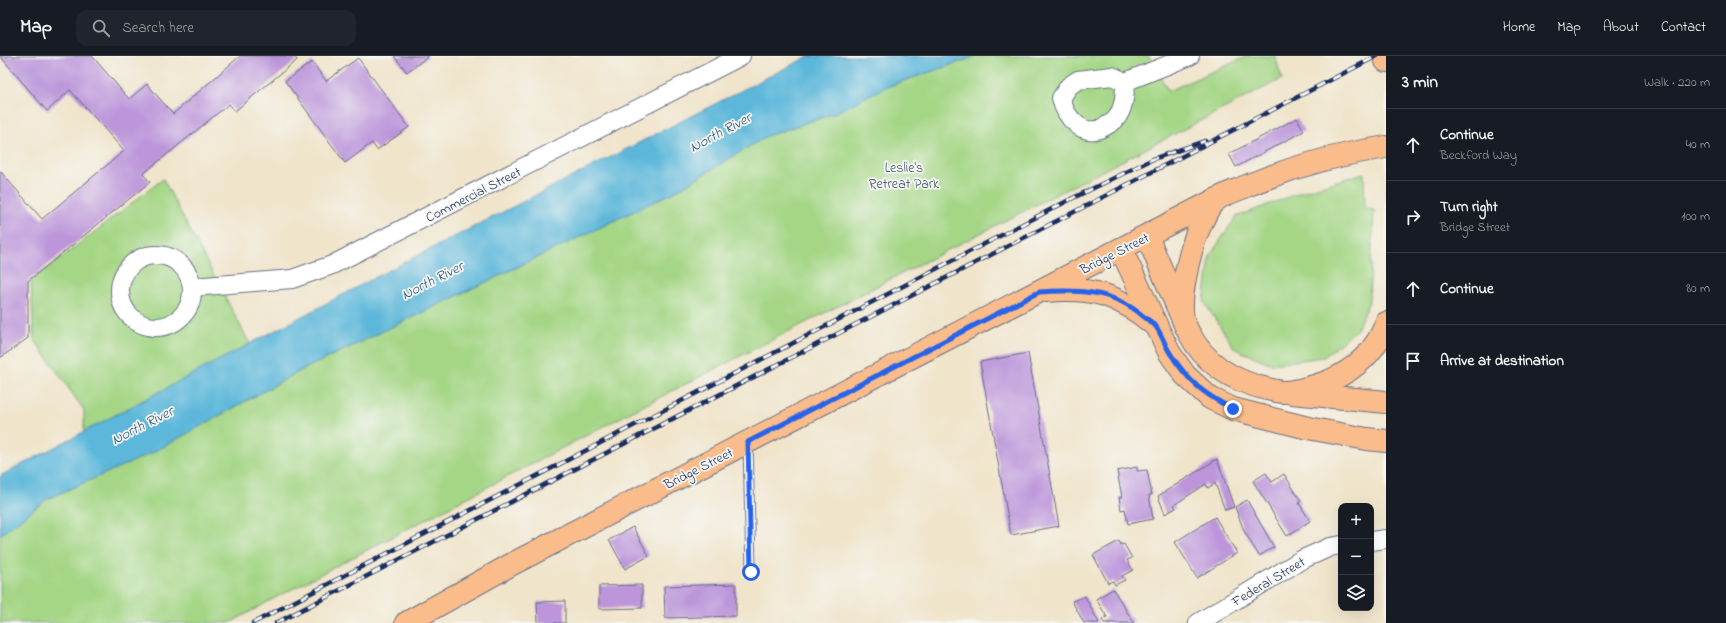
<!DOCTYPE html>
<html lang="en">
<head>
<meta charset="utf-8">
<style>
  body { margin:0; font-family:"Indie Flower",sans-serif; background:#20242c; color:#f1f3f6 }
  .controls { position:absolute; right:12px; bottom:12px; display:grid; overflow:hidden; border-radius:8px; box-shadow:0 4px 16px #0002 }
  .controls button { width:36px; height:36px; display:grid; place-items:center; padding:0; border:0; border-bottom:1px solid #363941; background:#171b24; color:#f1f3f6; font:20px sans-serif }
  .stop { position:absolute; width:12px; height:12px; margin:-9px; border:3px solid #2563eb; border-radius:50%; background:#fff }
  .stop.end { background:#2563eb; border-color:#fff; box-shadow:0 1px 4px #0008 }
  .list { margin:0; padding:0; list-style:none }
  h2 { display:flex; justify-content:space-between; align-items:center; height:52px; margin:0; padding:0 16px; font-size:17px }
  h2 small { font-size:13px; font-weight:400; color:#9ea1a6 }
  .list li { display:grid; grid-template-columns:26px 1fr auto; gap:12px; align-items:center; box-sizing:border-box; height:72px; padding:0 16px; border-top:1px solid #363941 }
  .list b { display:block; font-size:15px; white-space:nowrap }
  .list p { margin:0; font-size:13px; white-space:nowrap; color:#9ea1a6 }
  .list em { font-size:13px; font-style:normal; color:#9ea1a6 }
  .icon { flex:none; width:22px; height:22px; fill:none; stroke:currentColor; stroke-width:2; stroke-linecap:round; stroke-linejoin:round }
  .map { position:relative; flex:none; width:1386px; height:567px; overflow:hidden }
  header { display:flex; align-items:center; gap:24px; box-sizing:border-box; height:56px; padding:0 20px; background:#171b24; border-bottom:1px solid #363941 }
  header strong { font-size:19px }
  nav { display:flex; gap:22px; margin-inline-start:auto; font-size:14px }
  .search { width:280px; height:36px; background:#20242c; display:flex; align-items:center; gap:10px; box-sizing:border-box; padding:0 14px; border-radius:12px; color:#9ea1a6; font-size:15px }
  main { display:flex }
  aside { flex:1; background:#171b24 }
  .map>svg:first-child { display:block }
  .green { fill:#a4d685; stroke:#608272 }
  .water { fill:#5cb7da; stroke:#3c739c }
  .building { fill:#bc95da }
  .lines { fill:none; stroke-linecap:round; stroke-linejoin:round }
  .service-casing { stroke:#666e84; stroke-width:11 }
  .minor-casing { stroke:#666e84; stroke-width:20 }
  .primary-casing { stroke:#666e84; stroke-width:24 }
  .trunk-casing { stroke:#666e84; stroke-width:24 }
  .service { stroke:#fff; stroke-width:9 }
  .minor { stroke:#fff; stroke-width:18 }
  .primary { stroke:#fabc8b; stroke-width:22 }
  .trunk { stroke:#fabc8b; stroke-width:22 }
  .rail-casing { stroke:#1b2f5e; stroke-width:4.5 }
  .rail { stroke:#f6f6f2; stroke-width:3; stroke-dasharray:9; stroke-linecap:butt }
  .route { stroke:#2563eb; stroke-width:5 }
  .labels { text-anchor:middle; stroke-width:3.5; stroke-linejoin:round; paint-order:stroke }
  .park-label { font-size:14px; fill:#3d5968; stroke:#f6f6f2 }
  .street-label { font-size:14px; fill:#1b2f5e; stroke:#f6f6f2 }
  .water-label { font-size:15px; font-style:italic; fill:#2e5883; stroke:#f6f6f2 }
</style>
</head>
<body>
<header>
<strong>Map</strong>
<div class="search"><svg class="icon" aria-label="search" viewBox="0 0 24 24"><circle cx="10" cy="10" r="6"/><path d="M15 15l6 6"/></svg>Search here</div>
<nav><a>Home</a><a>Map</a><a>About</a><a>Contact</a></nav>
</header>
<main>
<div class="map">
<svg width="1386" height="567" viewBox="0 0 1386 567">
  <rect width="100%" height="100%" fill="#f6f6f2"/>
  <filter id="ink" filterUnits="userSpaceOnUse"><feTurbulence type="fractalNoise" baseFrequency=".025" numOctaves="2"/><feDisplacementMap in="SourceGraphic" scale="8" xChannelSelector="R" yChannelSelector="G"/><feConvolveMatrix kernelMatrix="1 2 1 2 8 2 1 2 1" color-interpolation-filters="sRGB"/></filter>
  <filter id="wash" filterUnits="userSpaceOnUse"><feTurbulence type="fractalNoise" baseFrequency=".012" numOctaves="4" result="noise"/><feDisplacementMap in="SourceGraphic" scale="16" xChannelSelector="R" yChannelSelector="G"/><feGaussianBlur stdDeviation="0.9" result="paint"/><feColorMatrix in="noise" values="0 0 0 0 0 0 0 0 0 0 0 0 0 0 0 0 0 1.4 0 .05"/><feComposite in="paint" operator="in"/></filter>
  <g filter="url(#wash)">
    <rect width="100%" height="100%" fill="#f0e4ca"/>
    <g class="green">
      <polygon points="977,0 1149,0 1168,35 1248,0 1275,0 1282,23 637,353 273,543 230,567 0,567 0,479 47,443 84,426 84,354 34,283 31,225 163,123 250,288 97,369 96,421 152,397 300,315 674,136 767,80 835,57 883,32"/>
      <polygon points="1364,117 1365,153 1374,154 1369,246 1357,273 1324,301 1272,308 1235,293 1204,246 1210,200 1236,161 1301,136"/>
    </g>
    <polygon class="water" points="809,0 977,0 883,32 835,57 767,80 674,136 300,315 152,397 47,443 0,479 0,420 395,211"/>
    <g id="blocks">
      <g class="building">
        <polygon points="0,0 92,0 129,43 147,28 173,58 240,0 294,0 297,4 235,55 229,48 143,118 150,126 28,225 28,282 0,302 0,115 42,163 124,95 70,34 47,55"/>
        <polygon points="394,0 429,0 407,16"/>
        <polygon points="358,2 409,71 377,94 372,87 345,107 285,25 312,6 326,25"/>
        <polygon points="1297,62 1304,75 1236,111 1229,98"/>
        <polygon points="1028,297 1059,470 1011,479 980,306"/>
        <polygon points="1217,403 1234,451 1225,454 1215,427 1208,432 1206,428 1174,449 1176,452 1165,458 1158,440"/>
        <polygon points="1137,411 1137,415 1147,414 1152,439 1149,439 1153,463 1128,468 1125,453 1121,454 1119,441 1122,441 1117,415"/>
        <polygon points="1266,417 1272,426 1284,418 1301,445 1299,447 1310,465 1287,480 1253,425"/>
        <polygon points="1247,444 1274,491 1259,500 1244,475 1235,451"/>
        <polygon points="1215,461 1237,497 1197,522 1175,486"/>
        <polygon points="633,471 649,500 625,513 609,484"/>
        <polygon points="1119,485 1121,489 1124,488 1132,502 1127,504 1133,514 1122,520 1125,524 1115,529 1113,525 1108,527 1093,499"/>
        <polygon points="736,528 736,560 665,562 664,530"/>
        <polygon points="642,529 642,552 599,553 599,530"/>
        <polygon points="1113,533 1134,567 1104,567 1102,564 1107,561 1096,543"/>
        <polygon points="1085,540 1099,567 1084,567 1072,545"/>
        <polygon points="565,545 565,567 538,567 537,546"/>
      </g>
    </g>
  </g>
  <g filter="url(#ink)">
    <use href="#blocks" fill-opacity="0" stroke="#666e84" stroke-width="1"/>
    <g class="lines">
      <defs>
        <polyline id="service" points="748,387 751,515"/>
        <g id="minor">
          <path d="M 1125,26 C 1125,40 1124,53 1115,64 C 1112,67 1107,69 1104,71 C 1083,83 1065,61 1061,42 L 1069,30 L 1078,24 L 1112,20 L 1125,26 L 1190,0"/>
          <circle cx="156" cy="235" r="36"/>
          <polyline points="192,231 292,223 332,209 741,0"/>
          <polyline points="1371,485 1386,483"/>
          <polyline points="1198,567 1301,504 1330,491 1341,489"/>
        </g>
        <g id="primary">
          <polyline points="1147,180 1183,264"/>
          <polyline points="1121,193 1169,296 1185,319 1210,342 1233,353 1308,372 1367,383 1386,385"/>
          <path d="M 1046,235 C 1092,231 1118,238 1153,268"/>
          <polyline points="1292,337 1386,346"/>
          <polyline points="406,567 514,507 1215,144"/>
        </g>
        <g id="trunk">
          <polyline points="1385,0 1386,5"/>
          <path d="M 1386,91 C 1338,98 1289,112 1244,131 C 1235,135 1224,138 1216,144 C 1208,149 1196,178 1193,189 C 1187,208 1179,244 1183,263 C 1184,268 1187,273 1189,277 C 1205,308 1233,325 1267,333 C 1273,334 1279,336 1285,336 C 1300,335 1315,330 1329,325 C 1355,314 1377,294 1386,267"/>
        </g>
      </defs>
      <use href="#service" class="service-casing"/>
      <use href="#minor" class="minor-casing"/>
      <use href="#primary" class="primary-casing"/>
      <use href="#trunk" class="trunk-casing"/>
      <use href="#service" class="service"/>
      <use href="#minor" class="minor"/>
      <use href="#primary" class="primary"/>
      <use href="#trunk" class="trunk"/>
      <defs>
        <g id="rail">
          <polyline points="253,567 1073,142 1153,103 1205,85"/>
          <polyline points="276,567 1377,0"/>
        </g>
      </defs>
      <use href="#rail" class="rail-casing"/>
      <use href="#rail" class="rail"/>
    </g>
  </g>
  <g class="lines" filter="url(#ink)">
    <path class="route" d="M 751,516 L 748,386 L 1039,236 C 1077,233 1113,234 1143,260 C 1148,264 1154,267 1157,272 C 1162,280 1165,289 1170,297 C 1188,325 1203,338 1233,353"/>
  </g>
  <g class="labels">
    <g class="park-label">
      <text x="904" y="116">Leslie's<tspan x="904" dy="16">Retreat Park</tspan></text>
    </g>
    <g class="street-label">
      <text transform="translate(473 138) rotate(-27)" y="5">Commercial Street</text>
      <text transform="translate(1114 197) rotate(-27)" y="5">Bridge Street</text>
      <text transform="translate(698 412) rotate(-27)" y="5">Bridge Street</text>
      <text transform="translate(1268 525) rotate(-31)" y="5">Federal Street</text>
    </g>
    <g class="water-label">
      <text transform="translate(720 76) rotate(-28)" y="5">North River</text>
      <text transform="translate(432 224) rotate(-27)" y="5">North River</text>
      <text transform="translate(142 369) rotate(-27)" y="5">North River</text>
    </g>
  </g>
</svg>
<div class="controls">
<button>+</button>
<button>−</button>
<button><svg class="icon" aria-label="layers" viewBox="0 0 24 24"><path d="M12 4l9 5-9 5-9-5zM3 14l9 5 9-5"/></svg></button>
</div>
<div class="stop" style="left:751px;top:516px"></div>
<div class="stop end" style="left:1233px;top:353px"></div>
</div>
<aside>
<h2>3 min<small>Walk · 220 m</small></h2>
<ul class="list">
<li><svg class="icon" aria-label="ahead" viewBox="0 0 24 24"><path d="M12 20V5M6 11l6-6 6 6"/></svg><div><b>Continue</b><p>Beckford Way</p></div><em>40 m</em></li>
<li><svg class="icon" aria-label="right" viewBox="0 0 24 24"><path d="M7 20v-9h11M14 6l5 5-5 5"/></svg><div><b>Turn right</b><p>Bridge Street</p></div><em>100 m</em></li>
<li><svg class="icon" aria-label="ahead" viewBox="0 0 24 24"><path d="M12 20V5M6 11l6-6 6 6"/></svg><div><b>Continue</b></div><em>80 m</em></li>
<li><svg class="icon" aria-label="arrive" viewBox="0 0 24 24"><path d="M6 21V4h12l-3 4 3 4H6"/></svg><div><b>Arrive at destination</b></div></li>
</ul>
</aside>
</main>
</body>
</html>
